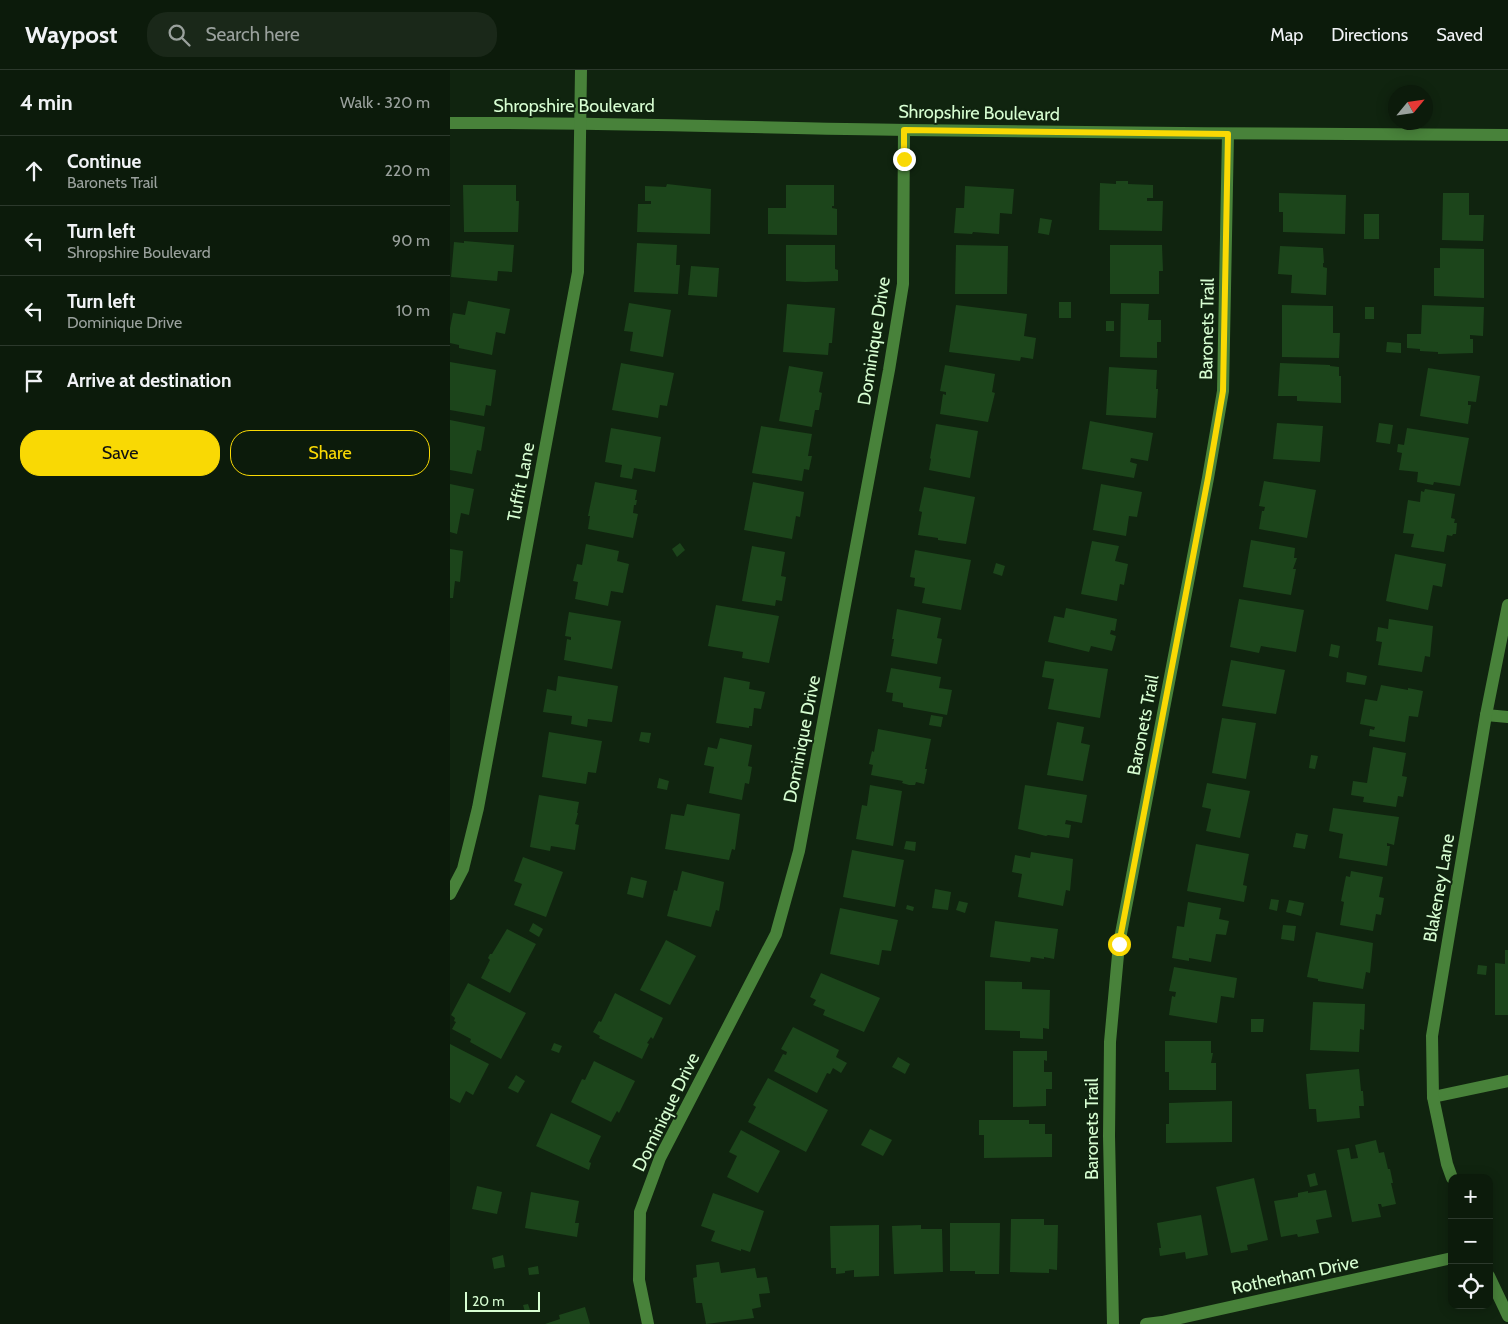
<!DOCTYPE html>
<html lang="en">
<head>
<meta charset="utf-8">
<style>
  body { margin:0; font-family:Cabin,sans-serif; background:#1a2819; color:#f1f3f6 }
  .controls { position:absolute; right:15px; bottom:15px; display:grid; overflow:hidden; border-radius:10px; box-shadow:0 2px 12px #0003 }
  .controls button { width:45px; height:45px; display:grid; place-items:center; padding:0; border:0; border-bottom:1px solid #2c392c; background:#0c1b0b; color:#f1f3f6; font:25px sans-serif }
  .compass { position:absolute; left:938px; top:15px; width:45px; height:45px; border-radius:50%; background:#0c1b0b; box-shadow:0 2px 12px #0003; rotate:61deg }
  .scale { position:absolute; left:15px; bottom:12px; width:75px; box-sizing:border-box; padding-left:5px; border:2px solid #d7fed2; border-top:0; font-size:14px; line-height:18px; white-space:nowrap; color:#d7fed2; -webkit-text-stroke:4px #10240f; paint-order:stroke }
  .stop { position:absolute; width:15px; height:15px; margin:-11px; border:4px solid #f9d904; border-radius:50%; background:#fff }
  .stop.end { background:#f9d904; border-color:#fff; box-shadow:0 1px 5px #0008 }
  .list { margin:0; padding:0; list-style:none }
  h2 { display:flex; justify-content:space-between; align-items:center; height:65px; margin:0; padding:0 20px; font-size:21px }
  h2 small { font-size:16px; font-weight:400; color:#9aa19d }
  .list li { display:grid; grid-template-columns:32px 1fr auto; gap:15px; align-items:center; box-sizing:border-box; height:70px; padding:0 20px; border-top:1px solid #2c392c }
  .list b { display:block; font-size:19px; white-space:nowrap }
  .list p { margin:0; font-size:16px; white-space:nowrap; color:#9aa19d }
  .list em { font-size:16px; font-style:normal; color:#9aa19d }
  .actions { display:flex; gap:10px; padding:15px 20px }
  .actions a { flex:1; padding:11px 0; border:1px solid #f9d904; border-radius:20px; text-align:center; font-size:18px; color:#f9d904 }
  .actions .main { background:#f9d904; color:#111 }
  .icon { flex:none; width:28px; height:28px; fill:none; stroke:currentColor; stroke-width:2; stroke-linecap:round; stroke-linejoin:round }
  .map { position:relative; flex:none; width:1058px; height:1254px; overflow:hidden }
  header { display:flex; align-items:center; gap:30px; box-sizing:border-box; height:70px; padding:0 25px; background:#0c1b0b; border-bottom:1px solid #2c392c }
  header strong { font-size:24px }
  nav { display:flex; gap:28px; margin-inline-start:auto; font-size:18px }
  .search { width:350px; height:45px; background:#1a2819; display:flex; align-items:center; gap:12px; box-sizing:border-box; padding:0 18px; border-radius:20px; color:#9aa19d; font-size:19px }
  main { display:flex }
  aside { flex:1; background:#0c1b0b }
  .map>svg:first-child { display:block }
  .building { fill:#1c451b }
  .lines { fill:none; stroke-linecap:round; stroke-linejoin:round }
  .minor { stroke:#48823a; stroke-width:12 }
  .route { stroke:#f9d904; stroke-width:6 }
  .labels { text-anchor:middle; stroke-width:4; stroke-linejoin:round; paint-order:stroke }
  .street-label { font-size:18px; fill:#d7fed2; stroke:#10240f }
</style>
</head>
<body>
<header>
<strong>Waypost</strong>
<div class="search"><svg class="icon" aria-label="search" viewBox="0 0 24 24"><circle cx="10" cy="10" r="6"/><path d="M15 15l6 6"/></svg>Search here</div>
<nav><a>Map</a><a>Directions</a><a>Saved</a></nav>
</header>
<main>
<aside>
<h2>4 min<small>Walk · 320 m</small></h2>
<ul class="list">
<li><svg class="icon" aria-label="ahead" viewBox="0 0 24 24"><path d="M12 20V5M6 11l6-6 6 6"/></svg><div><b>Continue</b><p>Baronets Trail</p></div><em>220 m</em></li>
<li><svg class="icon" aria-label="left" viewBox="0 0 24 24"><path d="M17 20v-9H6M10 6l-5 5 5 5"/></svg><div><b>Turn left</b><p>Shropshire Boulevard</p></div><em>90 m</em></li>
<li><svg class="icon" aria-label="left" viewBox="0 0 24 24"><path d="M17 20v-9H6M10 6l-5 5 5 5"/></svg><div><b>Turn left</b><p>Dominique Drive</p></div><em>10 m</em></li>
<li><svg class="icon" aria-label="arrive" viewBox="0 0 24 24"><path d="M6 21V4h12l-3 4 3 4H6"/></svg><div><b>Arrive at destination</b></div></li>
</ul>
<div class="actions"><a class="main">Save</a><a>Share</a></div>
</aside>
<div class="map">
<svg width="1058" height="1254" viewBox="0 0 1058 1254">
  <rect width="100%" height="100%" fill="#10240f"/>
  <g class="building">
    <polygon points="666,111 678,111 678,114 703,115 703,128 697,128 697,131 713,131 712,161 649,160 650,113 666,114"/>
    <polygon points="217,114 261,119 260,164 187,162 188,134 201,134 201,131 195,131 195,116 216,117"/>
    <polygon points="13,115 66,115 66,131 69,131 68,162 14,162"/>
    <polygon points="336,115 384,115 384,136 382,136 382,138 387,139 387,165 318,164 318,138 336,138"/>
    <polygon points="515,116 564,119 562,144 550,143 549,164 523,162 522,164 504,163 506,138 514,138"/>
    <polygon points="829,123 896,125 895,164 833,162 833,142 829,142"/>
    <polygon points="993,123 1019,123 1019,145 1034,145 1033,171 992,170"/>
    <rect x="914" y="144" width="15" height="25"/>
    <polygon points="590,148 602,150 599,165 588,163"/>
    <polygon points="14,171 64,175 62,202 48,201 47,211 1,207 4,172 14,173"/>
    <polygon points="187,173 227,175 226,195 230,195 228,224 184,222"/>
    <polygon points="336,175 385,175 385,199 388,200 388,211 355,212 336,211"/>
    <polygon points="506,175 558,176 557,224 505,224"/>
    <polygon points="660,175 712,175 713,201 709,201 709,224 660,224"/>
    <polygon points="830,176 873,178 874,193 873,193 873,197 877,198 876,225 841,223 842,205 828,204"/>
    <polygon points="990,178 1034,179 1034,228 984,226 984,198 990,198"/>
    <polygon points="241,196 269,198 267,227 238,225"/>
    <polygon points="18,231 60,239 55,264 46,262 42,285 9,278 9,275 0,273 0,258 3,243 15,245"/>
    <rect x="609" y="232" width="12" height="16"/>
    <polygon points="179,233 221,240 213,287 180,281 183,262 174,261"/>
    <polygon points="671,233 699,234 698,250 711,250 711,272 707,272 707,288 670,287"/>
    <polygon points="337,234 385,238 382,273 379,273 378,285 333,282"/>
    <polygon points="506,235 577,244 574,266 586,268 583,289 571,287 570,291 499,282"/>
    <polygon points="832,235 883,236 883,263 890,263 889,288 832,287"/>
    <polygon points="972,235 1034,237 1033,266 1020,265 1020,269 1023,269 1023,283 988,284 988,282 970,281 970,279 957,278 957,264 971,264"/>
    <rect x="915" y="237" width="9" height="12"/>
    <rect x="656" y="251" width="8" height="10"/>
    <polygon points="937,272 951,273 951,283 936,282"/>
    <polygon points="0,292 46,300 41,336 36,335 34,346 0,340"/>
    <polygon points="171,293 224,303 217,336 210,335 208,348 162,340"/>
    <polygon points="830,293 880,295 880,296 889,297 889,306 891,306 891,333 847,331 847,326 828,326"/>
    <polygon points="495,295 545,304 542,322 545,323 538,352 490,344 493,324 496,325 496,322 490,321"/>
    <polygon points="339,296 373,302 369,322 372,323 369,340 365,340 362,357 329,351"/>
    <polygon points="659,297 707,300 706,319 708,319 706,348 656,345"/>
    <polygon points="978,298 1030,306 1026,332 1018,331 1018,335 1021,335 1018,354 970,346"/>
    <polygon points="0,350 35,357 31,381 27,380 22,404 0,400"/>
    <polygon points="640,351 703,363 698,391 681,388 680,392 687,394 684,408 632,399"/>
    <polygon points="827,353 873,356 870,392 823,389"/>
    <polygon points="929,353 943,355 940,374 926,372"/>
    <polygon points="486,354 528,361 520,408 479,400 481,389 480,388"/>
    <polygon points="311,356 362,364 358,386 362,386 359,400 354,399 352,411 302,403"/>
    <polygon points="161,358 211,367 205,402 184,398 182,409 170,407 172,395 155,392"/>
    <polygon points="957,358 1019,368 1010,416 984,412 983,415 967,412 968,402 949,400 952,383 947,382 948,374 954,375"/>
    <polygon points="814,411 866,420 857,468 809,459 812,441 814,441 815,437 809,436"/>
    <polygon points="145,412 187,420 185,430 187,430 186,435 184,435 183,443 188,444 183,468 138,459 140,446 138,446"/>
    <polygon points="303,412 354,422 350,447 346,446 342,469 294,460"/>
    <polygon points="0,414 24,419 19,445 11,443 7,464 0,462"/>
    <polygon points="651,414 692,422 687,447 679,446 676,466 643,460"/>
    <polygon points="474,417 525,427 516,474 488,470 488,468 468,465 472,442 469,441"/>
    <polygon points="975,419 1005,424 1001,448 1005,449 1004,453 1007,453 1006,464 1003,464 1002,466 997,465 994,482 961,477 964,464 953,463 958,430 970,432 971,421 974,422"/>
    <polygon points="801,470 845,478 844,488 847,488 843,499 846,499 841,525 793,517"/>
    <polygon points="642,471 669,476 665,491 678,494 674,515 670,514 667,531 631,524"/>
    <polygon points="230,473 235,480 227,487 222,479"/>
    <polygon points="136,474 169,481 167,491 179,494 173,523 161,521 158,536 125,529 128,512 123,511 127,494 132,495"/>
    <polygon points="302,476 335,482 331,506 336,507 332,531 326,530 325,536 292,531"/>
    <polygon points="0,479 13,481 10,512 5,511 3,528 0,528"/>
    <polygon points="465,480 521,490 511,540 472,533 475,518 464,516 465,508 460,507"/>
    <polygon points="945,484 996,494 992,517 983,515 978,540 936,531"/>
    <polygon points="546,493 555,496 552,506 543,503"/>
    <polygon points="789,529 854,540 846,582 811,576 809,583 780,577"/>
    <polygon points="266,535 329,546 319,593 292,588 293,582 258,576"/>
    <polygon points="616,538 667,549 665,561 661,560 660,564 666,566 662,581 641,576 639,582 598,572 604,546 614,548"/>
    <polygon points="447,539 491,548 487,568 492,569 487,594 441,586 444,569 442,569"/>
    <polygon points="119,542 171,551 162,599 114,590 117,569 121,570 121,567 115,566"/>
    <polygon points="939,549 983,556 980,587 975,586 972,602 928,595 932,572 926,571 928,557 938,559"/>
    <polygon points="881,574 890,576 888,588 879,586"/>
    <polygon points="781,590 835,600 826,644 772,636"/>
    <polygon points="595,591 658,599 650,648 598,639 604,609 592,607"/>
    <polygon points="441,598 491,607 489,618 502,620 497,645 453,637 453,633 442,631 443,623 436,622"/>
    <polygon points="897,602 917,606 915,615 896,612"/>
    <polygon points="108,606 168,616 162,652 138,649 137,657 121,654 122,646 93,642 97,619 106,621"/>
    <polygon points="274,607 300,612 299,619 315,622 311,639 304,638 302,656 299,656 299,658 266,653"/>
    <polygon points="931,615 958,620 958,618 973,621 968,647 959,646 955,672 919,666 920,659 924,660 925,657 910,654 915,629 927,631"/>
    <polygon points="481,645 493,647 491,657 479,655"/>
    <polygon points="772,648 806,653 796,709 762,703"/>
    <polygon points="607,652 634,657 631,673 640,675 633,711 597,705"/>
    <polygon points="428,659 481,669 475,699 477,699 474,714 466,712 465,715 459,715 452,713 453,711 421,705 423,695 419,694 422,681 424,682"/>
    <polygon points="99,662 152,671 146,703 138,702 136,714 92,707"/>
    <polygon points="191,662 201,663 199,673 189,671"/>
    <polygon points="270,668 302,675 298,696 302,697 299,714 295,713 292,730 259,723 264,697 254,695 258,677 267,679"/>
    <polygon points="923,677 956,683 952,706 957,707 953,727 948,726 946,737 913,732 914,727 901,725 903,711 917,713"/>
    <polygon points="861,685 868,686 865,699 859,698"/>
    <polygon points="209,708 219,711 217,720 207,718"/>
    <polygon points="757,713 800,721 790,768 756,761 761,739 752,737"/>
    <polygon points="420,715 452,721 443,776 406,769 412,735 417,736"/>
    <polygon points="575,715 637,725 632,753 616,750 615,754 621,755 619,768 598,765 596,766 568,759"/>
    <polygon points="89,725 129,732 127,743 128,743 125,754 129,755 125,780 101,776 100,781 80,777"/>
    <polygon points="237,734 290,744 285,780 282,779 279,790 215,779 221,744 234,746"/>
    <polygon points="883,738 949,747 944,775 937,773 937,776 940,776 937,796 889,788 893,764 879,761"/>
    <polygon points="846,763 858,765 855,779 843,777"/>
    <polygon points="456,771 466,772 465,781 454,779"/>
    <polygon points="746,774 799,784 793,815 797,816 794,832 737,821"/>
    <polygon points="402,780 454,790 445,837 393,827"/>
    <polygon points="581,782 623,789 620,821 616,820 613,836 568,827 572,804 562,802 565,785 580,788"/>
    <polygon points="73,787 113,802 96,847 64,835 72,814 64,811"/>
    <polygon points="232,801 274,812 269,841 266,840 261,857 217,846 224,820 227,821"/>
    <polygon points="901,801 933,807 929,827 934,828 931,845 926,844 923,861 890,855 894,832 891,831 896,806 900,807"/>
    <polygon points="181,807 197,811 193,828 177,824"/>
    <polygon points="485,819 501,822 498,840 482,838"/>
    <polygon points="821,829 829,830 827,841 819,839"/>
    <polygon points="839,830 854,833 851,846 836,842"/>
    <polygon points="509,831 518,833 515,843 506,840"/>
    <polygon points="738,832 771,838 769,849 779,851 776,865 766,864 761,892 739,888 739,891 722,888 727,856 734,857"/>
    <polygon points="457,835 464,837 463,841 456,839"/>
    <polygon points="390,838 448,850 441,881 432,880 429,895 380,884"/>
    <polygon points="545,851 608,859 604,889 594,887 594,889 581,887 580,892 540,887"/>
    <polygon points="83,853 93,859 89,867 79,861"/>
    <polygon points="833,855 846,856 844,871 831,869"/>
    <polygon points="57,859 86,874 60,923 31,908 40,890 38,888 40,884 42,884"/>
    <polygon points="866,862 923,873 920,903 916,902 913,919 868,911 868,909 857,907"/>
    <polygon points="216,870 246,886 220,935 190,920"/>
    <polygon points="1055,880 1058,880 1058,945 1045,945 1045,893 1055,894"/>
    <polygon points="1028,895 1037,896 1036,905 1027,904"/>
    <polygon points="724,897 787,908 784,928 771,926 767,953 719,945 722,926 725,927 726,922 719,921"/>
    <polygon points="371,903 430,928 414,962 373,945 375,940 363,935 366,930 360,927"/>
    <polygon points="535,911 572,912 572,919 600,920 599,959 593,958 593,969 570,968 570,961 535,960"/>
    <polygon points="18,913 76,943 51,989 20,972 21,969 2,959 6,952 4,951 5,948 1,945"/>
    <polygon points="165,923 213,948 203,969 201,967 197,973 199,974 192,989 149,968 150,966 143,962 149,951 151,952"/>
    <polygon points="863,932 915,934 914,960 910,959 909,982 860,980"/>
    <polygon points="801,949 814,949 813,962 801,962"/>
    <polygon points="343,957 389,980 386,987 397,993 391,1003 383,998 380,1004 377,1003 367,1023 324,1001 333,984 336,985 337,982 331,979"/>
    <polygon points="715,971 761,971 761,983 763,983 761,993 766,993 766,1020 719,1020 719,1002 715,1002"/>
    <polygon points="104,973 112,976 109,983 101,980"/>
    <polygon points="0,974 39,994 23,1025 16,1021 10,1033 0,1028"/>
    <polygon points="563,981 597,981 597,991 594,990 594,1002 602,1002 602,1019 596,1019 596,1036 563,1037"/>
    <polygon points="448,987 460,994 455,1004 442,997"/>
    <polygon points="144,991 185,1011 169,1043 167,1041 161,1052 121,1032 132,1009 135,1010"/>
    <polygon points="909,999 911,1021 913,1021 914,1036 909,1036 910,1048 867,1052 866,1039 859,1039 856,1004"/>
    <polygon points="66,1005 75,1011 68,1023 58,1018"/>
    <polygon points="318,1008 378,1040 356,1082 298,1052 306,1037 303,1035"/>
    <polygon points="782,1031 782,1072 716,1073 716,1054 719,1054 719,1033"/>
    <polygon points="101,1043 151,1066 139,1092 141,1093 139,1100 86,1076"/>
    <polygon points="529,1050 579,1050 579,1054 595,1054 595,1064 602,1064 602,1087 534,1088 534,1065 529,1065"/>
    <polygon points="420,1059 442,1070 433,1086 411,1075"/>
    <polygon points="291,1060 330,1081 308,1123 277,1107 287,1086 279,1082"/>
    <polygon points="926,1070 929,1083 934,1082 938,1099 940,1099 943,1113 941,1113 946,1134 932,1137 931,1134 928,1134 931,1147 902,1152 887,1080 899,1078 901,1089 908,1088 905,1075"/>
    <polygon points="865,1103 868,1115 860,1117 857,1105"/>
    <polygon points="804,1108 818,1170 797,1175 798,1180 781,1183 766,1117"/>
    <polygon points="27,1116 52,1122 47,1144 22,1139"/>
    <polygon points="876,1120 882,1147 866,1150 869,1163 848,1167 847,1164 831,1167 824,1131 848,1127 848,1123 858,1121 858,1123"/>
    <polygon points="81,1122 129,1131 125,1153 129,1153 127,1167 75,1158"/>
    <polygon points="263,1123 314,1141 300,1182 291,1179 291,1181 261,1171 265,1161 251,1156"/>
    <polygon points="751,1145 758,1185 736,1189 735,1182 710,1186 709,1178 711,1178 707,1153"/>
    <polygon points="561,1149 594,1149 594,1155 608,1155 607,1200 599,1199 599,1203 560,1202"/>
    <polygon points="500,1153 550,1153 549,1204 525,1204 525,1201 500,1201"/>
    <polygon points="429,1155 429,1206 404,1207 404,1200 395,1201 395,1203 386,1204 386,1198 381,1198 380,1156"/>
    <polygon points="471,1155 471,1159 492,1159 493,1202 444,1204 442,1156"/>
    <polygon points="53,1185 55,1197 44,1199 42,1188"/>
    <polygon points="269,1192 271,1203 305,1198 307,1208 317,1207 320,1223 309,1224 311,1237 302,1239 304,1248 256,1254 252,1233 246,1233 243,1208 247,1207 246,1195"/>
    <polygon points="88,1196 89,1204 79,1205 78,1198"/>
    <polygon points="78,1234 80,1240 75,1242 73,1235"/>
    <polygon points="135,1237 140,1254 95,1254 110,1249 109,1245"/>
  </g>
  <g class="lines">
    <g class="minor">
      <path d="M 0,53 C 152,52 305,58 457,60 C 657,63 858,64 1058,65"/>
      <polyline points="1036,645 1058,647"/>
      <polyline points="0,824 13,799 28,738 128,202 131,0"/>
      <polyline points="983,1027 1058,1011"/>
      <polyline points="1002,1108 997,1094 983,1027 982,966 1036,645 1058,535"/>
      <polyline points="1039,1206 1058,1246"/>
      <polyline points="198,1254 189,1210 190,1142 210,1088 326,864 349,781 439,300 453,214 454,60"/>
      <polyline points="663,1254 659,1066 660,972 669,874 758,408 773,321 778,64"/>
      <polyline points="696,1254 712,1252 1002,1188"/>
    </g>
  </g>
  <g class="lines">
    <polyline class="route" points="454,89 454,60 778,64 773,321 758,408 669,874"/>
  </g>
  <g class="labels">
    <g class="street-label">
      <text x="124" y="42">Shropshire Boulevard</text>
      <text transform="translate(529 43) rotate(1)" y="6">Shropshire Boulevard</text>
      <text transform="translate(757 259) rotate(-89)" y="6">Baronets Trail</text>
      <text transform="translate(424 271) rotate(-81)" y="6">Dominique Drive</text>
      <text transform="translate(71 412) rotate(-79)" y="6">Tuffit Lane</text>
      <text transform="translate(693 655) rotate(-79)" y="6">Baronets Trail</text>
      <text transform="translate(352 669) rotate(-79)" y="6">Dominique Drive</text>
      <text transform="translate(989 818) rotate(-80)" y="6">Blakeney Lane</text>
      <text transform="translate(216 1042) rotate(-64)" y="6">Dominique Drive</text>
      <text transform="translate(642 1059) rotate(-90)" y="6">Baronets Trail</text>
      <text transform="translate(845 1205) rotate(-12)" y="6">Rotherham Drive</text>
    </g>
  </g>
</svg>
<div class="controls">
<button>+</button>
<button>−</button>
<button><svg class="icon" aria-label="locate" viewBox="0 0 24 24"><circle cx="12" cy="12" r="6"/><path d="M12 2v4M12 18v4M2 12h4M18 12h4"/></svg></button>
</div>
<svg class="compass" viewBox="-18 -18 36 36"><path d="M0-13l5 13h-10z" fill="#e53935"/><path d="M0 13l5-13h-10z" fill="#9aa19d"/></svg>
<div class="scale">20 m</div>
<div class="stop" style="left:669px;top:874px"></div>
<div class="stop end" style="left:454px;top:89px"></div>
</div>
</main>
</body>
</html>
